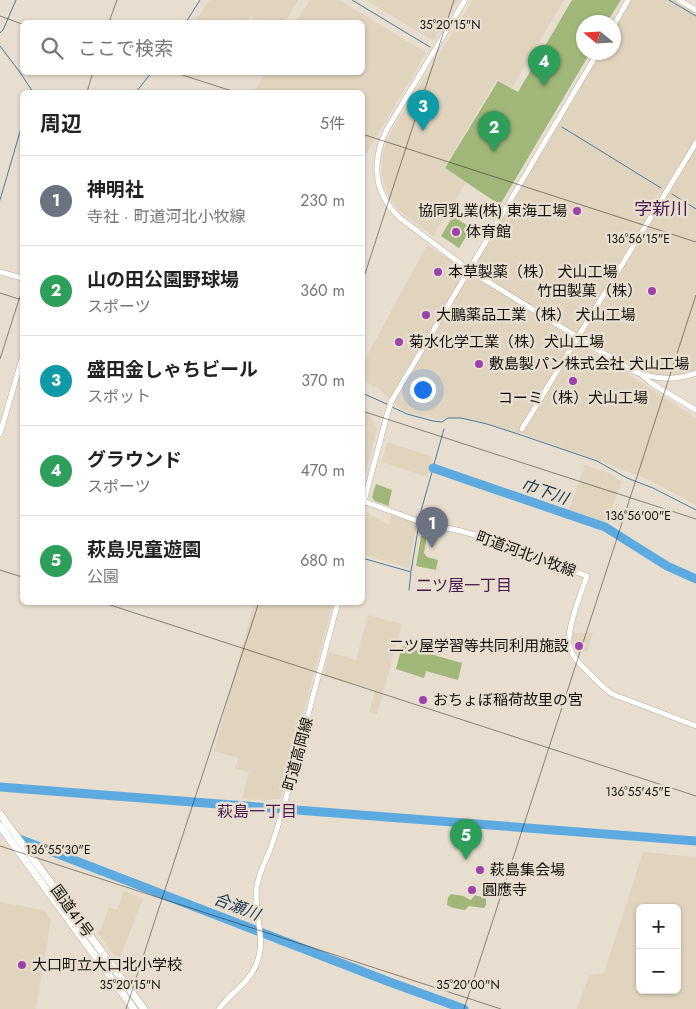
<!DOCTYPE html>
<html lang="ja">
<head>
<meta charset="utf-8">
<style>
  body { margin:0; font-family:Jost,"Noto Sans JP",sans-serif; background:#f2f2f2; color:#222 }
  .controls { position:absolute; right:15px; bottom:15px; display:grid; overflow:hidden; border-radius:8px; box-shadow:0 1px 4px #0004 }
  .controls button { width:45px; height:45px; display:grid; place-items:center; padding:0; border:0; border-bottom:1px solid #e0e0e0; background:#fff; color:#222; font:25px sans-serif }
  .compass { position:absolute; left:576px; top:15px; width:45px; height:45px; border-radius:50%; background:#fff; box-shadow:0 1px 4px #0004; rotate:288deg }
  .you { position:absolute; left:422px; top:389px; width:18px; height:18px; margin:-12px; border:4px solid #fff; border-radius:50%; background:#1a73e8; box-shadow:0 0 0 8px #1a73e833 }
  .badge { display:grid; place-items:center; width:32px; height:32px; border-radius:50%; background:#9e41ab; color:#fff; font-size:16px; font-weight:700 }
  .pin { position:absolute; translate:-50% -41px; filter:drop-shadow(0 1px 2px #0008) }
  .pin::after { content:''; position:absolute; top:26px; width:18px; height:15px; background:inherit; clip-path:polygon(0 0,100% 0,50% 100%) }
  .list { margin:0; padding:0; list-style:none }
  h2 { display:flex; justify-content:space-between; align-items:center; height:65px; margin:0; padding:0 20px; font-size:21px }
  h2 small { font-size:16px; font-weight:400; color:#767676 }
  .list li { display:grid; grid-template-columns:32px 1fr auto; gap:15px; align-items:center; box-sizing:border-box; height:90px; padding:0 20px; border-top:1px solid #e0e0e0 }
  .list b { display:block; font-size:19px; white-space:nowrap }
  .list p { margin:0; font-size:16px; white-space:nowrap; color:#767676 }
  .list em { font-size:16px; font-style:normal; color:#767676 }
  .icon { flex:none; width:28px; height:28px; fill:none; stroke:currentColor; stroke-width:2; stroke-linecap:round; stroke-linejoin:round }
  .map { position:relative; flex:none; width:696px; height:1009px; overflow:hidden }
  .search { position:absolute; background:#fff; box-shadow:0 1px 4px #0004; left:20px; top:20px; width:345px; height:55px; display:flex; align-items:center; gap:12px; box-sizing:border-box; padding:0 18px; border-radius:8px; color:#767676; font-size:19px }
  .panel { position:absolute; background:#fff; box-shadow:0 1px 4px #0004; left:20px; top:90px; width:345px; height:515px; border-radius:8px }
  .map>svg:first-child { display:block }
  .built { fill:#e0d4be; fill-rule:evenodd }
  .green { fill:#a1b679 }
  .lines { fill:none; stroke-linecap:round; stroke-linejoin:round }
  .stream { stroke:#477ca0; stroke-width:1 }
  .river { stroke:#5daae0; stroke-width:9 }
  .secondary-casing { stroke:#b8afa1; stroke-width:6 }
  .highway-casing { stroke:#b8afa1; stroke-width:8 }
  .secondary { stroke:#fff; stroke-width:5 }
  .highway { stroke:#fff; stroke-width:7 }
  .ticks { fill:none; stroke:#13100b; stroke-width:1; stroke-opacity:0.45 }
  .poi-dot { fill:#9e41ab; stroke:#e7decf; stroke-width:2 }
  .labels { text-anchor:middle; stroke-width:5; stroke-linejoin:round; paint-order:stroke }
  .poi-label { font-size:15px; fill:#13100b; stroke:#e7decf; text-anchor:start }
  .street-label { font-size:15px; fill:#13100b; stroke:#e7decf }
  .water-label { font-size:16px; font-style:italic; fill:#17384f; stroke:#e7decf }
  .neighbourhood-label { font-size:16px; fill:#481b4e; stroke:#e7decf }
  .quarter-label { font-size:18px; fill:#481b4e; stroke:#e7decf }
  .ticks-label { font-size:12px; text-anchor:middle; fill:#13100b; stroke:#e7decf; stroke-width:5; stroke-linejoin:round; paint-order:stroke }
</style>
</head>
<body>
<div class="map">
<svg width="696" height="1009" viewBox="0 0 696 1009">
  <rect width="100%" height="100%" fill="#e7decf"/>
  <g class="built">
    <polygon points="210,0 298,0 285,22 259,22 250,16 247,22 194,22"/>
    <polygon points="310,0 339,0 425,52 425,55 363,159 362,92 253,92 266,73 362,72 362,22 296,22"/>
    <polygon points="366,0 458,0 434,40 432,40"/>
    <polygon points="473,0 564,0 512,88 497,79 444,168 466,183 433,236 398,210 390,198 384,185 382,173 382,161 384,148 390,133"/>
    <polygon points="628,0 679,0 696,10 696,373 679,378 639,374 469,270 598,53 614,52 614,25"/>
    <polygon points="427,245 696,418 696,505 650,480 597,460 523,434 468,419 449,417 442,420 410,413 400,409 378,388 364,381 362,365"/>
    <polygon points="363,404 377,428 363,485"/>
    <polygon points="387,442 433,457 427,477 382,462"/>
    <polygon points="585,465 608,473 622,482 606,522 569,510"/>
    <polygon points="367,512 389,525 392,513 417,522 409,568 363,555 363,530"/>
    <polygon points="254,603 333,603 280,799 264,800 242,799 249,772 235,769 238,758 214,751"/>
    <polygon points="368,615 402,624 377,715 369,713 375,690 323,676 329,652 356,660"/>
    <polygon points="573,633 593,633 587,652 572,647 571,645"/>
    <path d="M 643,852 L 696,857 L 696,1009 L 577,1009 L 589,975 L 604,973 ZM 640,908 L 677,908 L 677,990 L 640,990 Z"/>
    <polygon points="124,891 143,899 119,960 118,961 98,933 100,931 109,907 117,910"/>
    <polygon points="0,902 44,910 51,920 36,1009 0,1009"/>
  </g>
  <g class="green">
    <polygon points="572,0 621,0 607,22 584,22 584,52 590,53 500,205 445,168 498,81 518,92"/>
    <polygon points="453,216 471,228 459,248 441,236"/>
    <polygon points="376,484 392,490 389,503 389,506 375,501 372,497"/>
    <polygon points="421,536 427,536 424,553 427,557 438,560 436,570 416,566"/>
    <polygon points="402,646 462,663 458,680 426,671 424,678 396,669"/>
    <path d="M 451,894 L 463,896 L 471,900 L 475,895 C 478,897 482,896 486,897 L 486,905 L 484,908 L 469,906 L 465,910 L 453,908 L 447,905 L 448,897 Z"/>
  </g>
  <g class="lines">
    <g class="stream">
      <polyline points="352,0 430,47"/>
      <polyline points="669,0 696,16"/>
      <polyline points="186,22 200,0"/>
      <polyline points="0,33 3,30 16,0"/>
      <polyline points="0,46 19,71 33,92"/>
      <polyline points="136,92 152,72"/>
      <polyline points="562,127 661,188"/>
      <polyline points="672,194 696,209"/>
      <polyline points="0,200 22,125"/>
      <polyline points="362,393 389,405"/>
      <polyline points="392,407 407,414 433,421 442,422 448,418 461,418 487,424 518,434 597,461 627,478 653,488 696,510"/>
      <polyline points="434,464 444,429"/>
      <polyline points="433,470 433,468"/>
      <polyline points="419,518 432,472"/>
      <polyline points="362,558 411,572 409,590"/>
      <polyline points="411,571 419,524"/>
    </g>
    <g class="river">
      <polyline points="433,468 605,527 667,566 696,579"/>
      <polyline points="0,787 696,841"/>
      <polyline points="14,837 387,981 464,1009"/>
    </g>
    <defs>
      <g id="secondary">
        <path d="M 465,0 L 387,129 C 371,161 373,193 400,218 L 469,270 L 629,369 C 651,380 673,381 696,373"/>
        <polyline points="679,0 696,10"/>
        <polyline points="614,25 628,0"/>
        <polyline points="0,272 22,278"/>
        <polyline points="642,375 651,383 696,410"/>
        <polyline points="522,429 696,143"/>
        <polyline points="0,434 22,358"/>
        <path d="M 363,501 L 426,524 L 461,531 L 489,539 L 587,576 C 582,590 564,635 570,648 C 573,658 581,665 589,673 C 597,681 603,688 612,694 L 696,726"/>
        <polyline points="362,509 387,415 391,402 598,52"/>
        <path d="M 219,1009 C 230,993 248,984 256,965 C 268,938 252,914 257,886 C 259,873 265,862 270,850 C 274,839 277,828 281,817 L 338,602"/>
      </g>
      <g id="highway">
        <polyline points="0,814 144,1009"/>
        <polyline points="0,826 134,1009"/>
      </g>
    </defs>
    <use href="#secondary" class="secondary-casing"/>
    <use href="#highway" class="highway-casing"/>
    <use href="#secondary" class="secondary"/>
    <use href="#highway" class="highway"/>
  </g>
  <path class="ticks" d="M 0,16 L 22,24M 109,22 L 117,0M 173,72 L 235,92M 87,92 L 93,72M 362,134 L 696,242M 362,283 L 454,0M 0,293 L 22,300M 0,359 L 22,290M 362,411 L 696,519M 0,570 L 22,577M 101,602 L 696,796M 0,846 L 501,1009M 126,1009 L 259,602M 464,1009 L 696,295"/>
  <g class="poi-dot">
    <circle cx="577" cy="211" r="5"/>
    <circle cx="456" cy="232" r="5"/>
    <circle cx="438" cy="272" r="5"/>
    <circle cx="652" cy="291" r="5"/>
    <circle cx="426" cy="315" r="5"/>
    <circle cx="399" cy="342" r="5"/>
    <circle cx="479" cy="364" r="5"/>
    <circle cx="573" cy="381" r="5"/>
    <circle cx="579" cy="646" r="5"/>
    <circle cx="423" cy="700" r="5"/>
    <circle cx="480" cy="870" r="5"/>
    <circle cx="472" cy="890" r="5"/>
    <circle cx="22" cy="965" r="5"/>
  </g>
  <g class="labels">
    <g class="poi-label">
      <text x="567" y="216" text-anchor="end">協同乳業(株) 東海工場</text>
      <text x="466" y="237">体育館</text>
      <text x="448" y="277">本草製薬（株） 犬山工場</text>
      <text x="642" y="296" text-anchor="end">竹田製菓（株）</text>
      <text x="436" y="320">大鵬薬品工業（株） 犬山工場</text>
      <text x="409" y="347">菊水化学工業（株）犬山工場</text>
      <text x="489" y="369">敷島製パン株式会社 犬山工場</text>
      <text x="573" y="403" text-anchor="middle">コーミ（株）犬山工場</text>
      <text x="569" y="651" text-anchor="end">二ツ屋学習等共同利用施設</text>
      <text x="433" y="705">おちょぼ稲荷故里の宮</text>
      <text x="490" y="875">萩島集会場</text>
      <text x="482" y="895">圓應寺</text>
      <text x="32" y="970">大口町立大口北小学校</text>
    </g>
    <g class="street-label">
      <text transform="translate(526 554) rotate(20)" y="5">町道河北小牧線</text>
      <text transform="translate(298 754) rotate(-75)" y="5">町道高岡線</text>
      <text transform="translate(72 911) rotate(54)" y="5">国道41号</text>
    </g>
    <g class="water-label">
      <text transform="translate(545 491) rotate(19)" y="6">巾下川</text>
      <text transform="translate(237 906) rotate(21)" y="6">合瀬川</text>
    </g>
    <g class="neighbourhood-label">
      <text x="464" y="591">二ツ屋一丁目</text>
      <text x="257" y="817">萩島一丁目</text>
    </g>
    <g class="quarter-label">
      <text x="661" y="215">字新川</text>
    </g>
  </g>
  <g class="ticks-label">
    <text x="450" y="29">35°20'15"N</text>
    <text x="638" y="243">136°56'15"E</text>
    <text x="638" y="520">136°56'00"E</text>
    <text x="638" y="796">136°55'45"E</text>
    <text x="58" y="854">136°55'30"E</text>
    <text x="130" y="989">35°20'15"N</text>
    <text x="468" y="989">35°20'00"N</text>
  </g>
</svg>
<div class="controls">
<button>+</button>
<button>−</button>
</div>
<svg class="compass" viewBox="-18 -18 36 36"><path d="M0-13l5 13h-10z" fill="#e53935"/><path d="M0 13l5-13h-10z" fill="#767676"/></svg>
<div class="you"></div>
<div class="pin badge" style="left:432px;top:548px;background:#6b7280">1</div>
<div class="pin badge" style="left:494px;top:152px;background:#2e9e5b">2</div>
<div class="pin badge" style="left:423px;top:131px;background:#0f9aa8">3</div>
<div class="pin badge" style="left:544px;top:86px;background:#2e9e5b">4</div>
<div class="pin badge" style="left:466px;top:860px;background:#2e9e5b">5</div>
<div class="search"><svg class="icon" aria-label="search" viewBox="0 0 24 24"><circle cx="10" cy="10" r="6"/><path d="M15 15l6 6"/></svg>ここで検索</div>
<section class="panel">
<h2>周辺<small>5件</small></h2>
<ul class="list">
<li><span class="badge" style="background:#6b7280">1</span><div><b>神明社</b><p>寺社 · 町道河北小牧線</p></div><em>230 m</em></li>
<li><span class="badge" style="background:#2e9e5b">2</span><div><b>山の田公園野球場</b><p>スポーツ</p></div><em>360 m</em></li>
<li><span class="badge" style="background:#0f9aa8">3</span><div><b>盛田金しゃちビール</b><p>スポット</p></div><em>370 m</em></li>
<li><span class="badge" style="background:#2e9e5b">4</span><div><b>グラウンド</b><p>スポーツ</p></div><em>470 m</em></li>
<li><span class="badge" style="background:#2e9e5b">5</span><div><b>萩島児童遊園</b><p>公園</p></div><em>680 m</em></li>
</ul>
</section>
</div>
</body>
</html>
